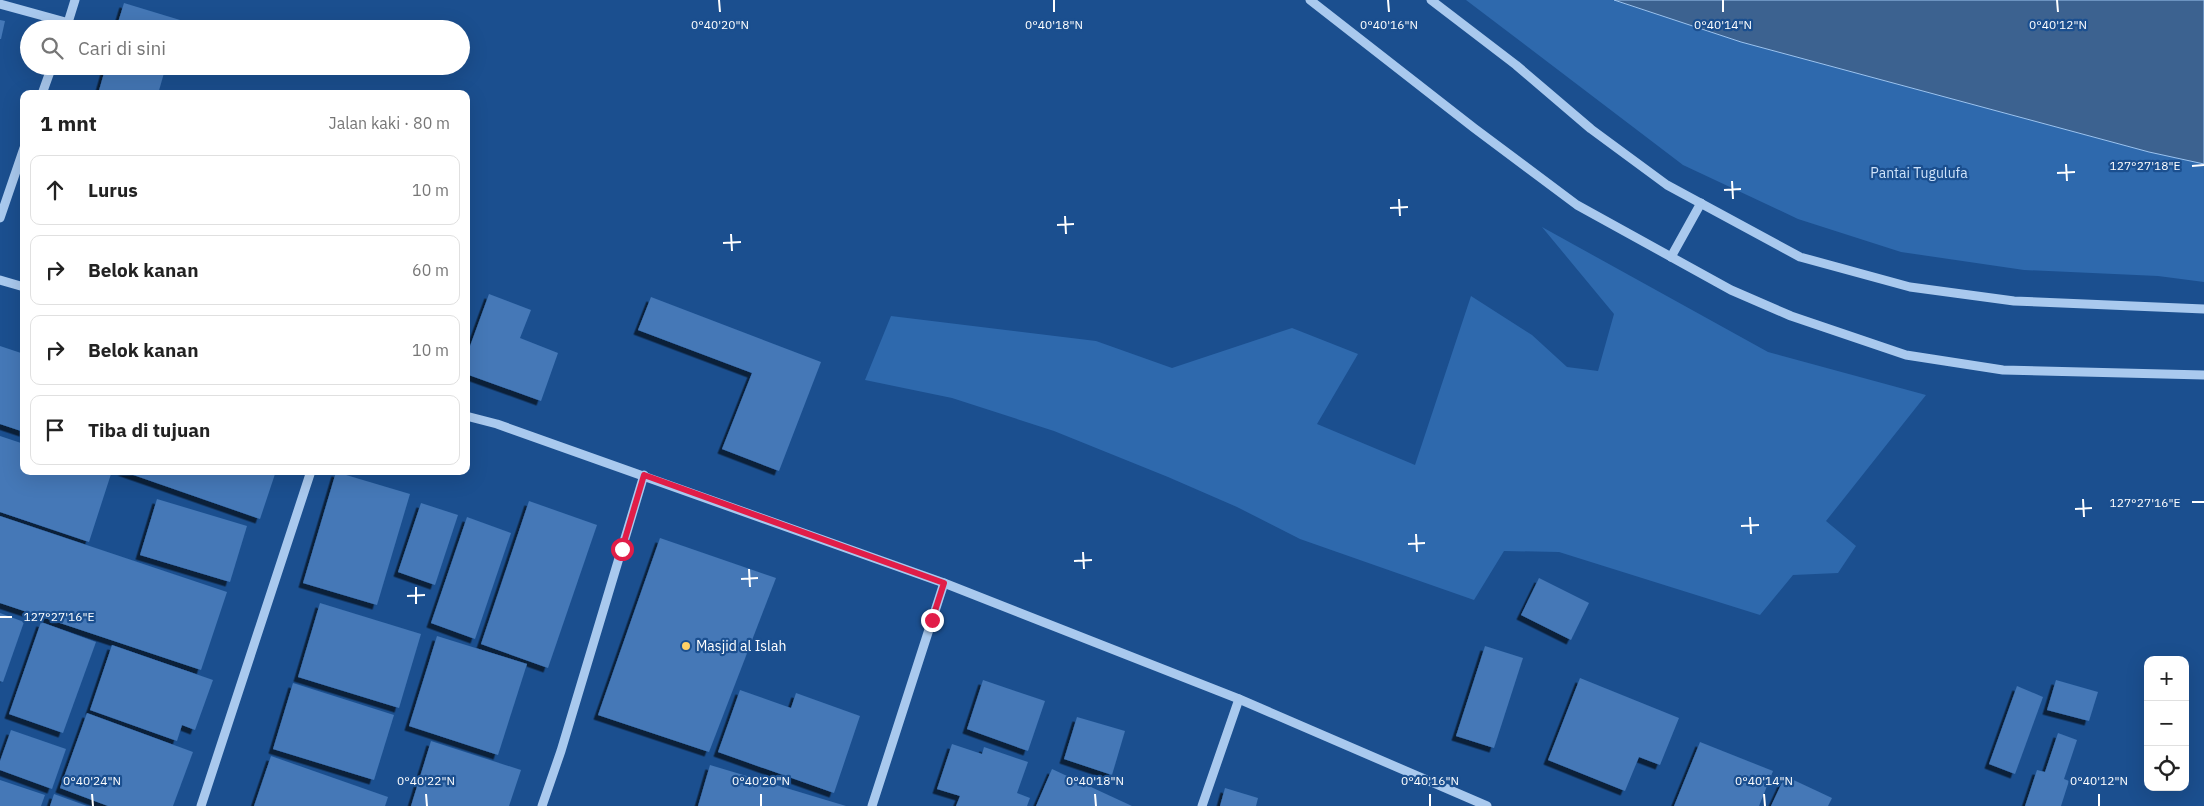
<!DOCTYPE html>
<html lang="id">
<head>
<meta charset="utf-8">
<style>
  body { margin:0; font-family:"IBM Plex Sans",sans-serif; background:#f2f2f2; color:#222 }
  .controls { position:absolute; right:15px; bottom:15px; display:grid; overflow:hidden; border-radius:10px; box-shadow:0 5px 20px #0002 }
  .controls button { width:45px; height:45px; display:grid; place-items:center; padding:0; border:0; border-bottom:1px solid #e0e0e0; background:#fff; color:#222; font:25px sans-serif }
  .stop { position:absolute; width:15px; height:15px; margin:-11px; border:4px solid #e11d48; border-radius:50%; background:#fff }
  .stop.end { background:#e11d48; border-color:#fff; box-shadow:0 1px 5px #0008 }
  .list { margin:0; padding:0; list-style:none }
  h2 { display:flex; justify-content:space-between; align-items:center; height:65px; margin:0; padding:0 20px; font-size:21px }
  h2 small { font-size:16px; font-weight:400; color:#767676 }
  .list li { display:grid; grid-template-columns:32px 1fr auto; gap:15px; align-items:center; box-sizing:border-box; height:70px; margin:0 10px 10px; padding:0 10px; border:1px solid #e0e0e0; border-radius:10px }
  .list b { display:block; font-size:19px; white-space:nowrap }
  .list em { font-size:16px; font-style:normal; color:#767676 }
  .icon { flex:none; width:28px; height:28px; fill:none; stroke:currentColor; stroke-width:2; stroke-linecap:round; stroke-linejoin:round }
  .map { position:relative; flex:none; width:2204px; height:806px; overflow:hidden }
  .search { position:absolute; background:#fff; box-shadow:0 5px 20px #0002; left:20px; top:20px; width:450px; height:55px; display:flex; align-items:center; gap:12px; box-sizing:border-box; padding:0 18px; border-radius:28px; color:#767676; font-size:19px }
  .panel { position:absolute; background:#fff; box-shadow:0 5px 20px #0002; left:20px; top:90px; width:450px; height:385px; border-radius:10px }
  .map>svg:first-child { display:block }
  .green { fill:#2e69ad }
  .water { fill:#3c6290; stroke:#9cc4f0 }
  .building { fill:#4478b7; filter:url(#shadow) }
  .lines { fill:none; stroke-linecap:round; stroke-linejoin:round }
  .minor { stroke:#a9c9ee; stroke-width:9 }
  .route { stroke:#e11d48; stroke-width:6 }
  .ticks { fill:none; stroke:#fff; stroke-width:2 }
  .poi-dot { fill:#ffd166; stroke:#1b4f8f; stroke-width:2 }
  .labels { text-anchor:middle; stroke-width:4.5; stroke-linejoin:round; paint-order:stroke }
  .park-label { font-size:14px; fill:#cfe3fa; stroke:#1b4f8f }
  .poi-label { font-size:14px; fill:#fff; stroke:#1b4f8f; text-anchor:start }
  .ticks-label { font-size:12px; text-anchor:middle; fill:#fff; stroke:#1b4f8f; stroke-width:4.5; stroke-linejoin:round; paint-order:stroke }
</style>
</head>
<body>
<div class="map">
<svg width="2204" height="806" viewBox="0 0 2204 806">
  <defs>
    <filter id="shadow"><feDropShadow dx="-4.5" dy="4.5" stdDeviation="0" flood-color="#0009"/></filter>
  </defs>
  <rect width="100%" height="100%" fill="#1b4f8f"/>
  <g class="green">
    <polygon points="1466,0 1613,0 1741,42 2149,152 2204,164 2204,282 2158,276 2024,270 1901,252 1798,219 1683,165"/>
    <polygon points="1542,227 1768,352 1926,395 1826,521 1856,546 1838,573 1793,575 1760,615 1559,552 1504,551 1474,600 1300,539 1237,507 1168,477 1054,431 952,398 865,380 891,316 1096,341 1172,368 1292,328 1358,354 1317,424 1415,465 1471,296 1532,335 1567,367 1598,371 1614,314"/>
  </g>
  <polygon class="water" points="1614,0 2204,0 2204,164 2149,152 1741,42"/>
  <g class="building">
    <polygon points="124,3 180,20 177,29 116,29"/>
    <polygon points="0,20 5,21 1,39 0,39"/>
    <polygon points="106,66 166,66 158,94 98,94"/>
    <polygon points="489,294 531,310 520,338 558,353 541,401 466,374 466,357"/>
    <polygon points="651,297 821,362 779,471 722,449 752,373 638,330"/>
    <polygon points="0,346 24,354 24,432 0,424"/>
    <polygon points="0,436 24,444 24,471 104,471 111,474 89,542 0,512"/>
    <polygon points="122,471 276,471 260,519"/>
    <polygon points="336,472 410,494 377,605 303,583"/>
    <polygon points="157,499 247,526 230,582 140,555"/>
    <polygon points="529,501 597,525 548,668 481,644"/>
    <polygon points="421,503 458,515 435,585 398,572"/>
    <polygon points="0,516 227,592 201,670 0,603"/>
    <polygon points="467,517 511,533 475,639 431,623"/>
    <polygon points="660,538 776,578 709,752 598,715"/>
    <polygon points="1539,578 1589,603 1571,640 1521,615"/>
    <polygon points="320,603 421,634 399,708 298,677"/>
    <polygon points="0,613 24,622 3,682 0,681"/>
    <polygon points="41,622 96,642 63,733 9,714"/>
    <polygon points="437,636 527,664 498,755 409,726"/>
    <polygon points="112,645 213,680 195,730 182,725 177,741 90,710"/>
    <polygon points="1485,646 1523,658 1494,748 1456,736"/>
    <polygon points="1580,678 1679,718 1660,765 1639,757 1625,791 1548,760"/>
    <polygon points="983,680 1045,701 1028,751 967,729"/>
    <polygon points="2056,680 2098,692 2089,721 2047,710"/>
    <polygon points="293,683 394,715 374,780 273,749"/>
    <polygon points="2017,686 2043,697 2015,774 1989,764"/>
    <polygon points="740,690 791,708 796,693 860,716 834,793 718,752"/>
    <polygon points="87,713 193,752 173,806 108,806 60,788"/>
    <polygon points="1077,717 1125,731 1112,775 1064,759"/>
    <polygon points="11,730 66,749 52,789 0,770 0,761"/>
    <polygon points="2058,733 2077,740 2064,779 2069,781 2061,806 2025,806 2037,770 2045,772"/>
    <polygon points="431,741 521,770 509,806 411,806"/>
    <polygon points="1700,742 1773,771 1759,806 1674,806"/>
    <polygon points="952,744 982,754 984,747 1028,762 1017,793 1030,798 1027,806 956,806 960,796 937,789"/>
    <polygon points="271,756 388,797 385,806 254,806"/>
    <polygon points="710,765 846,806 698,806"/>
    <polygon points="1052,769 1132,806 1036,806"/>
    <polygon points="1785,776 1832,798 1828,806 1771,806"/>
    <polygon points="0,780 45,795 41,806 0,806"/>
    <polygon points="1225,788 1258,798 1256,806 1220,806"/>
    <polygon points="54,794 87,806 50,806"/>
  </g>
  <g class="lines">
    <g class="minor">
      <polyline points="1310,0 1474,128 1577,205 1731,290 1791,316 1906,355 2003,370 2204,375"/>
      <polyline points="1431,0 1516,65 1591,129 1667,185 1800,257 1910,287 2014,301 2204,309"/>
      <polyline points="0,4 69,23"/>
      <polyline points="66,29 75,0"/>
      <polyline points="42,94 52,66"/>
      <polyline points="0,218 24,148"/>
      <polyline points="1671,257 1701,203"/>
      <polyline points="0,280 24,287"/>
      <polyline points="466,416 497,424 944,583 1239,699 1487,806"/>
      <polyline points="201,806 311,471"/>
      <polyline points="542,806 561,751 644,475"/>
      <polyline points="872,806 944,583"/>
      <polyline points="1202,806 1239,699"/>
    </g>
  </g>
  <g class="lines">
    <polyline class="route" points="622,549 644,475 944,583 932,620"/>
  </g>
  <path class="ticks" d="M 719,0 L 720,12M 1054,0 L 1054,12M 1388,0 L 1389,12M 1723,0 L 1723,12M 2057,0 L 2058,12M 2066,164 L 2067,181M 2192,166 L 2204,165M 2057,173 L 2075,172M 1732,181 L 1733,199M 1724,190 L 1741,189M 1399,199 L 1400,216M 1390,208 L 1408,207M 1065,216 L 1066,234M 1057,225 L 1074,224M 731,234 L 732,251M 723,243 L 741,242M 2083,499 L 2084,517M 2192,502 L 2204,502M 2075,509 L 2092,508M 1750,517 L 1751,534M 1741,526 L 1759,525M 1416,534 L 1417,552M 1408,544 L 1425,543M 1083,552 L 1084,569M 1074,561 L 1092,560M 749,569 L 750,587M 741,579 L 758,578M 416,587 L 416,604M 407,596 L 425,595M 0,617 L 12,617M 92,794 L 93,806M 426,794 L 427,806M 761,794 L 761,806M 1095,794 L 1096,806M 1430,794 L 1430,806M 1764,794 L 1765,806M 2099,794 L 2099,806"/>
  <circle class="poi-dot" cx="686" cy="646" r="5"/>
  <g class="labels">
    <g class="park-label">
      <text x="1919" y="178">Pantai Tugulufa</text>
    </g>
    <g class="poi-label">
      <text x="696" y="651">Masjid al Islah</text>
    </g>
  </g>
  <g class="ticks-label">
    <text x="720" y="29">0°40'20"N</text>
    <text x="1054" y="29">0°40'18"N</text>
    <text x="1389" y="29">0°40'16"N</text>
    <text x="1723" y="29">0°40'14"N</text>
    <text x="2058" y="29">0°40'12"N</text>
    <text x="2145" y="170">127°27'18"E</text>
    <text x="2145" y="507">127°27'16"E</text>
    <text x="59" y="621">127°27'16"E</text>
    <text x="92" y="785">0°40'24"N</text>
    <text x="426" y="785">0°40'22"N</text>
    <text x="761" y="785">0°40'20"N</text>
    <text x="1095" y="785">0°40'18"N</text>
    <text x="1430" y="785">0°40'16"N</text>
    <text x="1764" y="785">0°40'14"N</text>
    <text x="2099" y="785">0°40'12"N</text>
  </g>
</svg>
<div class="controls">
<button>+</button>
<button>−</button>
<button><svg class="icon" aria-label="locate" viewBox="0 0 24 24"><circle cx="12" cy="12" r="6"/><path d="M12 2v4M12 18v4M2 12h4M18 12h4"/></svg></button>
</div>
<div class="stop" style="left:622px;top:549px"></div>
<div class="stop end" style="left:932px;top:620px"></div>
<div class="search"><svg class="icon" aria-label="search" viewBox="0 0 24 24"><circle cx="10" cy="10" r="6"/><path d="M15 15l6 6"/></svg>Cari di sini</div>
<section class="panel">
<h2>1 mnt<small>Jalan kaki · 80 m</small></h2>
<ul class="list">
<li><svg class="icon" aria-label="ahead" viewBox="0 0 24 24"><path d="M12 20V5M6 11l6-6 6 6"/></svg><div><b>Lurus</b></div><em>10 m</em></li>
<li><svg class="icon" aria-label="right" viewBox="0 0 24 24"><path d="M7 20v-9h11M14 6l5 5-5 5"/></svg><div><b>Belok kanan</b></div><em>60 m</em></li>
<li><svg class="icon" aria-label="right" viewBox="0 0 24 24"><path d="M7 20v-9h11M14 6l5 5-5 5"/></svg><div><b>Belok kanan</b></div><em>10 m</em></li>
<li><svg class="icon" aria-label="arrive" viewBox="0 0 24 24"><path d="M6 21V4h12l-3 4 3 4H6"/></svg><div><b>Tiba di tujuan</b></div></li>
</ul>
</section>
</div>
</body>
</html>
